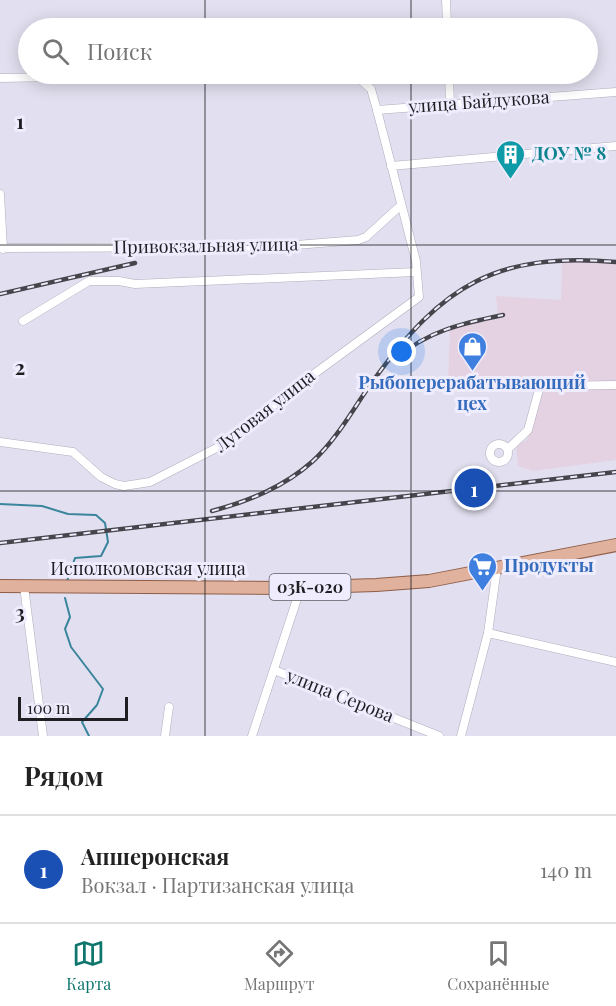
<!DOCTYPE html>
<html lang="ru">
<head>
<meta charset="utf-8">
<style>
  body { margin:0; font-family:"Playfair Display",serif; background:#f2f2f2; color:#222 }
  .scale { position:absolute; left:18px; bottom:15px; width:110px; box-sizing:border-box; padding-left:6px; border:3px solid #1e1e23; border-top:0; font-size:16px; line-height:21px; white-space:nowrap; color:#1e1e23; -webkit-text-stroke:4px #efedfd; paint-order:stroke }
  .you { position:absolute; left:402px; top:352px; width:21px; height:21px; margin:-15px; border:4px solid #fff; border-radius:50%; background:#1a73e8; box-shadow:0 0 0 9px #1a73e833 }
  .badge { display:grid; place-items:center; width:39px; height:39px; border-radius:50%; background:#0f766e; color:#fff; font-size:20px; font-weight:700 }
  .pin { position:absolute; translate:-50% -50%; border:3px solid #fff; box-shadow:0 2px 6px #0006 }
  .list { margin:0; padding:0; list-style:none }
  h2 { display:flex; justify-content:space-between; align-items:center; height:78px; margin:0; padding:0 24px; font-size:26px }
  h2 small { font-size:20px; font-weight:400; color:#767676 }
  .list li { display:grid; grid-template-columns:39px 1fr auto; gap:18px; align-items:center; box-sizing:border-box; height:108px; padding:0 24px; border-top:2px solid #e0e0e0 }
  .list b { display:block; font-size:22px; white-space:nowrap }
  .list p { margin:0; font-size:20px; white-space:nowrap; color:#767676 }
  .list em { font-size:20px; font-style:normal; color:#767676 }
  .icon { flex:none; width:33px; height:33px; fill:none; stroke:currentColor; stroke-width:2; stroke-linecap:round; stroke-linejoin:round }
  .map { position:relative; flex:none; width:616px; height:736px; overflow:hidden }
  .search { position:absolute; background:#fff; box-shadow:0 3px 15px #0003; left:18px; right:18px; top:18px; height:66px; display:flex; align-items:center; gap:15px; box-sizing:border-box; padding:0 21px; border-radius:33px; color:#767676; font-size:22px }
  .sheet { height:186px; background:#fff }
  nav { display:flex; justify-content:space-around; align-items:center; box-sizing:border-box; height:84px; border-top:2px solid #e0e0e0; background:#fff; font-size:16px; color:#767676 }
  nav a { display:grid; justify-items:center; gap:3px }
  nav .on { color:#0f766e }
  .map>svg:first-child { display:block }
  .industrial { fill:#e4d2e3 }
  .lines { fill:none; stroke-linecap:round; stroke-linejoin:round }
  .stream { stroke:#3a859c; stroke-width:2 }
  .minor-casing { stroke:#aeadbc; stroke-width:9 }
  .primary-casing { stroke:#8f5d47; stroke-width:14 }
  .minor { stroke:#fff; stroke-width:8 }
  .primary { stroke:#e0b29d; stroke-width:12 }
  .rail-casing { stroke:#46454c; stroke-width:4.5 }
  .rail { stroke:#efedfd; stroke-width:2; stroke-dasharray:7; stroke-linecap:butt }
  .grid { fill:none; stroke:#1e1e23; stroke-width:1.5; stroke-opacity:0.55 }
  .labels { text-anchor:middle; stroke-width:6; stroke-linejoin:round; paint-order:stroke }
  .shield { fill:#efedfd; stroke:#5d5c64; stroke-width:1.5 }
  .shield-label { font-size:16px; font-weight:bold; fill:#1e1e23 }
  .street-label { font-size:18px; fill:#1e1e23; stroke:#efedfd }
  .culture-label { font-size:18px; font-weight:bold; fill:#0d838f; stroke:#efedfd; text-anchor:start }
  .shop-label { font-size:18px; font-weight:bold; fill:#366cbe; stroke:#efedfd }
  .grid-label { font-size:20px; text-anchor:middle; font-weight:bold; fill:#1e1e23; stroke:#efedfd; stroke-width:6; stroke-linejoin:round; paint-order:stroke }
</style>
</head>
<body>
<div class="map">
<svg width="616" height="736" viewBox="0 0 616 736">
  <rect width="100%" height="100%" fill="#e2e0f0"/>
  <polygon class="industrial" points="562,260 616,260 616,460 533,471 518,466 516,445 527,440 547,380 448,380 450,329 498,318 496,296 561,300"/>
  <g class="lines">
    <g class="stream">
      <polyline points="0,504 42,506 68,514 96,515 105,523 108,542 101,556 75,558 67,581"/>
      <polyline points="65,598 70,617 65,629 71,647 103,689 97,705 82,722 89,736"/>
    </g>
    <defs>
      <g id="minor">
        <polyline points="446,0 447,23"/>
        <polyline points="449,74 450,104"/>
        <polyline points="0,78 230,74"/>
        <polyline points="377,110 616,92"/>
        <polyline points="391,166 616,146"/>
        <polyline points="0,194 3,249"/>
        <polyline points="0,248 271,247 358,240 366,237 400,206"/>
        <polyline points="23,321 89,281 119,281 135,284 416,272"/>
        <polyline points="0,442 73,452 101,477 115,484 124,486 150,482 236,438 288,393 419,297 416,261 377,110 371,89 354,74"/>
        <circle cx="499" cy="453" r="9"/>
        <polyline points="508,449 528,430 540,386 616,385"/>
        <polyline points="24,586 43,736"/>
        <polyline points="488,633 616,662"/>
        <polyline points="274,670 439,736"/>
        <polyline points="165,736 169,707"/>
        <polyline points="252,736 296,602 298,587"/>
        <polyline points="461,736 488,633 497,568"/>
      </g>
      <polyline id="primary" points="0,586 283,588 376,585 429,581 616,545"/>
    </defs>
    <use href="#minor" class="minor-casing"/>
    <use href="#primary" class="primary-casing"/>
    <use href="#minor" class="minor"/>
    <use href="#primary" class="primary"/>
    <defs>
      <g id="rail">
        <polyline points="0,294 135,263"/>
        <path d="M 396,359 C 426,331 464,323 503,315"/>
        <path d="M 212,511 C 249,501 284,487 313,461 C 338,438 354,407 373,381 C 442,285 496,252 616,262"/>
        <polyline points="0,543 616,472"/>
      </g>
    </defs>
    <use href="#rail" class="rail-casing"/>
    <use href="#rail" class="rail"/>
  </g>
  <path class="grid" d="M 205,0 L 205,28M 411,0 L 411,28M 205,74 L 205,736M 411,74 L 411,736M 0,245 L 616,245M 0,491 L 616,491"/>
  <defs>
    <symbol id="building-pin" viewBox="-11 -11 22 30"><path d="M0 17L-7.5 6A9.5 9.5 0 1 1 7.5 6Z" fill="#0f9aa8" stroke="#efedfd"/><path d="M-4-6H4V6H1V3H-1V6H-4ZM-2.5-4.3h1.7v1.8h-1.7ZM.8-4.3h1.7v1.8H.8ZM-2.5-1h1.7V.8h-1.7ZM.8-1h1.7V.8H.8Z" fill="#fff"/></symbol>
    <symbol id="shop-pin" viewBox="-11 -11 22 30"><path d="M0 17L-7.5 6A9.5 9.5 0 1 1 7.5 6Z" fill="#3f7fe0" stroke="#efedfd"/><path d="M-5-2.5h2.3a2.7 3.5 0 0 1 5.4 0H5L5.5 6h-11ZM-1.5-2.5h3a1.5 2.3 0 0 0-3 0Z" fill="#fff"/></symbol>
    <symbol id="supermarket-pin" viewBox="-11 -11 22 30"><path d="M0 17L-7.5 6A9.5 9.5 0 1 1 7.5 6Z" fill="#3f7fe0" stroke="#efedfd"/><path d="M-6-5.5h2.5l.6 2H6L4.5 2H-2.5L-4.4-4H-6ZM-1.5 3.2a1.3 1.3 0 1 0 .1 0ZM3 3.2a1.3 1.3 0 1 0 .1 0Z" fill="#fff"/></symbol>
  </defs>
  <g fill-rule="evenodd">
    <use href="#building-pin" x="494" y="138" width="33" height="45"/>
    <use href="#shop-pin" x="456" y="330" width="33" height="45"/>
    <use href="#supermarket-pin" x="466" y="550" width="33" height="45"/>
  </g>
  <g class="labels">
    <rect class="shield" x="269.5" y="574" width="81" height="26" rx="4.5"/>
    <g class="shield-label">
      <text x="310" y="593">03К-020</text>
    </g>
    <g class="street-label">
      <text transform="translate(479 102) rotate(-4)" y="6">улица Байдукова</text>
      <text transform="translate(206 246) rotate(-1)" y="6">Привокзальная улица</text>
      <text transform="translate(265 411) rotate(-38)" y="6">Луговая улица</text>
      <text x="148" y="575">Исполкомовская улица</text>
      <text transform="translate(340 696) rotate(22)" y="6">улица Серова</text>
    </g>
    <g class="culture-label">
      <text x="532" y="160">ДОУ № 8</text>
    </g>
    <g class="shop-label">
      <text x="472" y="389">Рыбоперерабатывающий<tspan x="472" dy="21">цех</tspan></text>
      <text x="504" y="572" text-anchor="start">Продукты</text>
    </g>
  </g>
  <g class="grid-label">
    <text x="20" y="129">1</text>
    <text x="20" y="375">2</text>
    <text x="20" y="620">3</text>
  </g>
</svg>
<div class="scale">100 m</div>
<div class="you"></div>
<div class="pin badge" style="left:474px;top:488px;background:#1a4fb4">1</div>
<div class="search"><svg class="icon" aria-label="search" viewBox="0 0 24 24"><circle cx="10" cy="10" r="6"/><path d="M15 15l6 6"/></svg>Поиск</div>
</div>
<section class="sheet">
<h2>Рядом<small></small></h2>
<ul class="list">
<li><span class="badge" style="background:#1a4fb4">1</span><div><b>Апшеронская</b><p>Вокзал · Партизанская улица</p></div><em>140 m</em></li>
</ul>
</section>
<nav>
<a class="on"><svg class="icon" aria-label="map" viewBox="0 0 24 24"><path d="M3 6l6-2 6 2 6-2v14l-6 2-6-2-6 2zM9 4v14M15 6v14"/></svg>Карта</a>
<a><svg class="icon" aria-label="directions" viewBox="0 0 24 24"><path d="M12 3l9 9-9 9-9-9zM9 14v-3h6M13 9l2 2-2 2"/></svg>Маршрут</a>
<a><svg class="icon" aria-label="saved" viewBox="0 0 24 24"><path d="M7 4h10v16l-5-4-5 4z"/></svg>Сохранённые</a>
</nav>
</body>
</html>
